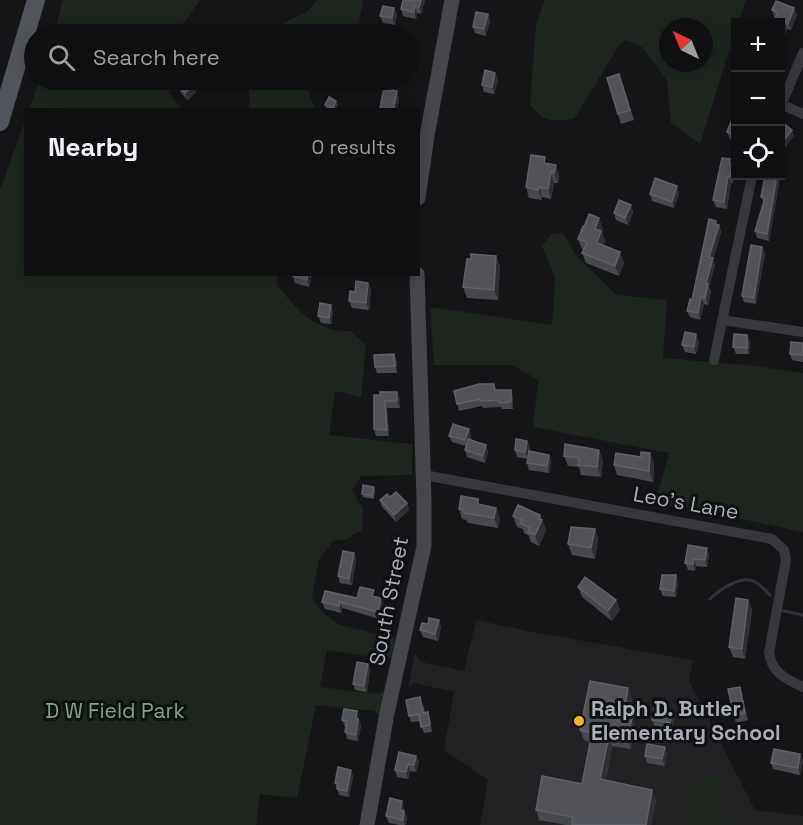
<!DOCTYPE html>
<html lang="en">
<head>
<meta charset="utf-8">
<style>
  body { margin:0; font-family:"Space Grotesk",sans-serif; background:#19191b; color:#f1f3f6 }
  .controls { position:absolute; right:18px; top:18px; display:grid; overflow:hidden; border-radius:0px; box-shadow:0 3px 15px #0003 }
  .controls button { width:54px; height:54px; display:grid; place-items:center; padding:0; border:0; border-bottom:2px solid #303032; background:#101012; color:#f1f3f6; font:30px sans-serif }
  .compass { position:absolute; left:659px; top:18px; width:54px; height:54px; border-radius:50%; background:#101012; box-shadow:0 3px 15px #0003; rotate:317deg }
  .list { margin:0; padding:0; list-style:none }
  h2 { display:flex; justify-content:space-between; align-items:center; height:78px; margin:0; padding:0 24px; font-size:26px }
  h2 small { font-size:20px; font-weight:400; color:#9c9d9f }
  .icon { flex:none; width:33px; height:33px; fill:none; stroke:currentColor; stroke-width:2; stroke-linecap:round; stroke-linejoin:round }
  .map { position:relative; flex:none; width:803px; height:825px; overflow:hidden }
  .search { position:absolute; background:#101012; box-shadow:0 3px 15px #0003; left:24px; top:24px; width:396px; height:66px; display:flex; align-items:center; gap:15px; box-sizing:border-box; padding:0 21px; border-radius:33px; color:#9c9d9f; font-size:22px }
  .panel { position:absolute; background:#101012; box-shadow:0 3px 15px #0003; left:24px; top:108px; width:396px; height:168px; border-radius:0px }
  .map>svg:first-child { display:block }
  .built { fill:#222225 }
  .green { fill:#1e261f; fill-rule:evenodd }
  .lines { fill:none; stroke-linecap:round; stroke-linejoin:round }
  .stream { stroke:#2c353c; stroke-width:3 }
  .street { stroke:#37383d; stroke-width:10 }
  .secondary { stroke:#45474d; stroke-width:15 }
  .primary { stroke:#53555c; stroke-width:18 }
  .wall { fill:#47494d }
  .shaded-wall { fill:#2f3033 }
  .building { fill:#525359; stroke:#5f6168; stroke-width:1.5 }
  .poi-dot { fill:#f2b134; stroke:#111113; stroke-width:2 }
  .labels { text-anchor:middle; stroke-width:6; stroke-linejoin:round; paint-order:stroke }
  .street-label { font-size:21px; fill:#a8adb8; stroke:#111113 }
  .poi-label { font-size:21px; font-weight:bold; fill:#a8adb8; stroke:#111113; text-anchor:start }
  .park-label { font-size:21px; fill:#7fa381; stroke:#111113 }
</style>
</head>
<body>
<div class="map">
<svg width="803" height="825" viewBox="0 0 803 825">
  <rect width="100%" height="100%" fill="#161618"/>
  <polygon class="built" points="476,620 532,632 693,660 689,681 755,810 803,816 803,825 480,825 488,780 444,750 454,692 414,683 408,687 415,653 421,662 464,671"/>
  <g class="green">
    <polygon points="63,0 200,0 176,34 54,34"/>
    <polygon points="317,0 363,0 357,34 248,34 274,28 308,11"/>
    <path d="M 545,0 L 746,0 L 739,22 L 736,22 L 735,32 L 700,144 L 671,123 L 667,81 L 642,47 L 626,40 L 620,44 L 574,119 C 552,122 543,122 530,104 L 536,25 ZM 668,27 L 704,27 L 704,63 L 668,63 Z"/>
    <polygon points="40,80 172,80 174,86 169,93 182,109 29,109"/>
    <polygon points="250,80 310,80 306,85 315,109 248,109 249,106"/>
    <path d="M 25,120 L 26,274 L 278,275 L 276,284 C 297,309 314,332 350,331 L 366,345 L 361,397 L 335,391 L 329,435 L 412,444 L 412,475 L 361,476 L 352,490 L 363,509 L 362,530 L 345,540 L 333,541 L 319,559 L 312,597 L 322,612 L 340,625 L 394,638 L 393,657 L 385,659 L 327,650 L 320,687 L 379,694 L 386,691 L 379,715 L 374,711 L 316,705 L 297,798 L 260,794 L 256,825 L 0,825 L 0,190 Z"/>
    <polygon points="563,233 575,254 616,295 667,300 663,358 756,366 803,373 803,532 656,501 669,453 533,427 538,380 512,365 434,365 430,307 552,325 555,278 542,245 552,234"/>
    <polygon points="696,775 722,780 715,818 747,825 686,825"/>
  </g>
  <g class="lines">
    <g class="stream">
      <path d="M 710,599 C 719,590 742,574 755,582 C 761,585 766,591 770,595"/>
      <polyline points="784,611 803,615"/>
    </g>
    <g class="street">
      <polyline points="783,105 803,114"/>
      <polyline points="780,108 803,53"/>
      <polyline points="722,320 803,332"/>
      <polyline points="714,360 752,176"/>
      <path d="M 424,475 L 772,539 L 784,550 L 786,560 L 769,653 C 772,673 786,679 803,687"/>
    </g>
    <g class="secondary">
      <polyline points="418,198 427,136 452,0"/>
      <polyline points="367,825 387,713 424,546 424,500 417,274"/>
    </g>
    <polyline class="primary" points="0,122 36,0"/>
  </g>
  <g class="wall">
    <polygon points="425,0 421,14 417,13 416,19 403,16 401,9"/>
    <polygon points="794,8 797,15 791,30 787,29 782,43 784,47 780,56 776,17 774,17 772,10"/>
    <polygon points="397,14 395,25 383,23 380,16"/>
    <polygon points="488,14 490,21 486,36 475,33 473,27"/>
    <polygon points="495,73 498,80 494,94 484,92 482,85"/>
    <polygon points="619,74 634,120 621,124 618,114"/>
    <polygon points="178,86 196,92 188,100 181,93"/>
    <polygon points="336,101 338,105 335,110 329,110 326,108 325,105"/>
    <polygon points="735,120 735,141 730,139 727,132"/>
    <polygon points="730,159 733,183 731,183 727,209 716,207 713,200"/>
    <polygon points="783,161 769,241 757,238 755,231 764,203 761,197"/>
    <polygon points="548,164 559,175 558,183 554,183 551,199 542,197 542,200 529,198 526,187"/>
    <polygon points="679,193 674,208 652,201 650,194"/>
    <polygon points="631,205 633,212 628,225 616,220 614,213"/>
    <polygon points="717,225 719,225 721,232 713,260 715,265 709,287 711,291 708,305 704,304 700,320 690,317 687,311 692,300"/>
    <polygon points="603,228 602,232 605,241 603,246 624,263 619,276 586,263 582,253 583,249 582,249 578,239"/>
    <polygon points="762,247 765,254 756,304 744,302 742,296"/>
    <polygon points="496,256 500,266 498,300 467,298 463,287 471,259"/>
    <polygon points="312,275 309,287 295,283 293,276"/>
    <polygon points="371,289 369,310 352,308 349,301 355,292"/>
    <polygon points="331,305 333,312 331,324 321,323 318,316"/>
    <polygon points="699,341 696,354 685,352 682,345"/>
    <polygon points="750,341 749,354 736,354 733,347"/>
    <polygon points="803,343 803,362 792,360 790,354"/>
    <polygon points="397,361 397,373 377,373 375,367"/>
    <polygon points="497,390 513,397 513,409 502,409 501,407 483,408 482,406 459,411 457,404"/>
    <polygon points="374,395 400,399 400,408 387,408 389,436 376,436 374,429"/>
    <polygon points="469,429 471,436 470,440 486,445 488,452 485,463 467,457 465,450 466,446 452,442 449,436"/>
    <polygon points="530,447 529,451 549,455 551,461 549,473 529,470 527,463 528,459 517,457 515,450"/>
    <polygon points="564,456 603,460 601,477 581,475 579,467 568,466"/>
    <polygon points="654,463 653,482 617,475 614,465"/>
    <polygon points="374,487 375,490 374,499 363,497 362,494"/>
    <polygon points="390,497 407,503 409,510 396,522 382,507 380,500"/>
    <polygon points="481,505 496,508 500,518 498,528 468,523 466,520 462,519 459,509"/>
    <polygon points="540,515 546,530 539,546 531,542 529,536 524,533 523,529 517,527 513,516"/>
    <polygon points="595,529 598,539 595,559 572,555 568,544"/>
    <polygon points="688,545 709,555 707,567 696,566 695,571 688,570 685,563"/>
    <polygon points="354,553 356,560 352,585 340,583 338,576"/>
    <polygon points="676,575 678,582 676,597 663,596 660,589"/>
    <polygon points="578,587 616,600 620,610 612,621 582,597"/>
    <polygon points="376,597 381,598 383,604 380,619 342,608 341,613 325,609 322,602"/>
    <polygon points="748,600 752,610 745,659 733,657 729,647"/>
    <polygon points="439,620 441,627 438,641 423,637 420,630 428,624"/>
    <polygon points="368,664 370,670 367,692 355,690 353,684"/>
    <polygon points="740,687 742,694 748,720 736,723 734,716"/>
    <polygon points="632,698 628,717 632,717 635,727 631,749 612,746 606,780 656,800 651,825 566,825 539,820 536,810 582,784 590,742 584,740 580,730"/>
    <polygon points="423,704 425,713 428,712 430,719 432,732 424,733 420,721 411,722 409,716"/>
    <polygon points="359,718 359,720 361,726 358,741 347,739 345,732 346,727 345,727 342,720"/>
    <polygon points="674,718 672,730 655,727 652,720"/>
    <polygon points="665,747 667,754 665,766 647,763 645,756"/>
    <polygon points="800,754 803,761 800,775 773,769 771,763"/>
    <polygon points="416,756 419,762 416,772 410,771 408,779 397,777 395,770"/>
    <polygon points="351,770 353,777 349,797 339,795 335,783"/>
    <polygon points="404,808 404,811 407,818 405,825 399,825 389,823 386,816"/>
  </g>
  <g class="shaded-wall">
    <polygon points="421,0 425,0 421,14 419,7"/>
    <polygon points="415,6 417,13 416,19 414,12"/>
    <polygon points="394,8 397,14 395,25 392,18"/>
    <polygon points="794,8 797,15 791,30 788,24"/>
    <polygon points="488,14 490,21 486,36 484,29"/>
    <polygon points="785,22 787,29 782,43 784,47 780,56 780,34"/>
    <polygon points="495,73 498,80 494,94 492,87"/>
    <polygon points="194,85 196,92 188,100 185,93"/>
    <polygon points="397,91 399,98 397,110 393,110"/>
    <polygon points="336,101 338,105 335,110 333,110"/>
    <polygon points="792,130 794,136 782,152 780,145"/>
    <polygon points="781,154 783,161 769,241 767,234 777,176 780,176"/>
    <polygon points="733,164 735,172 733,183 730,177"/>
    <polygon points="556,165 559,175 558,183 554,173"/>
    <polygon points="551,172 554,183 551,199 548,189"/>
    <polygon points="728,176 731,183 727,209 724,202"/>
    <polygon points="677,186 679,193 674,208 672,202"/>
    <polygon points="539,187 542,197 542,200 538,190"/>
    <polygon points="631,205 633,212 628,225 625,218"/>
    <polygon points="599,218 603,228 602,232 605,241 600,253 597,243 595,229"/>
    <polygon points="716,221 721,232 713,260 715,265 709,287 711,291 708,305 705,298 706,283 709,257"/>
    <polygon points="762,247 765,254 756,304 754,298"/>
    <polygon points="620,252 624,263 619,276 615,266"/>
    <polygon points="496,256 500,266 498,300 494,290"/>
    <polygon points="308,274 312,274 309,287 307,280"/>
    <polygon points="368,283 371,289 369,310 366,303"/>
    <polygon points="701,297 704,304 700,320 698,313"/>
    <polygon points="331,305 333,312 331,324 329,318"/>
    <polygon points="696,334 699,341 696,354 694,347"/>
    <polygon points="747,335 750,341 749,354 747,348"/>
    <polygon points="394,354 397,361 397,373 395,366"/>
    <polygon points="511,390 513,397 513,409 511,402"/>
    <polygon points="397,392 400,399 400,408 397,401"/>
    <polygon points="385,401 387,408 389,436 387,430"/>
    <polygon points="469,429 471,436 468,447 465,440"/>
    <polygon points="527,441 530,447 528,459 525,452"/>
    <polygon points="486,445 488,452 485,463 483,456"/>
    <polygon points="599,450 603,460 601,477 597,467"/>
    <polygon points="650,453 654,463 653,482 649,471"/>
    <polygon points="549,455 551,461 549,473 547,466"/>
    <polygon points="407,503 409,510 396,522 394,515"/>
    <polygon points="496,508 500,518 498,528 494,518"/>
    <polygon points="540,515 546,530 539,546 535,535"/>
    <polygon points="595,529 598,539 595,559 591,548"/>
    <polygon points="707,548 709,555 707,567 705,560"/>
    <polygon points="354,553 356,560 352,585 349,579"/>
    <polygon points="694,559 696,566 695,571 693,564"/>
    <polygon points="676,575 678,582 676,597 674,591"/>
    <polygon points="381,598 383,604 380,619 378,612"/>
    <polygon points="616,600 620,610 612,621 608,611"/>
    <polygon points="748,600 752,610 745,659 742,649"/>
    <polygon points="340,602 342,608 341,613 339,606"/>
    <polygon points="439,620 441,627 438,641 435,634"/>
    <polygon points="368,664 370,670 367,692 364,686"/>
    <polygon points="740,687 742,694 748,720 745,713"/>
    <polygon points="628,688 632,698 627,726 623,716"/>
    <polygon points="357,711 361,726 358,741 356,735 356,719"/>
    <polygon points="672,711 674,718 672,730 670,723"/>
    <polygon points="428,712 430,719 432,732 430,725"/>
    <polygon points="632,717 635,727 631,749 628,739"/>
    <polygon points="609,736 612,746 604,789 600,779"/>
    <polygon points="665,747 667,754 665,766 662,759"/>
    <polygon points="800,754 803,761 800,775 798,768"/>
    <polygon points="416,756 419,762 416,772 414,765"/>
    <polygon points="408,764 410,771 408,779 406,772"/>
    <polygon points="351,770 353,777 349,797 347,791"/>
    <polygon points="652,790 656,800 651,825 646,825"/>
    <polygon points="402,801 404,808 402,817 400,810"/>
    <polygon points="404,811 407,818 405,825 403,820"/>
  </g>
  <g class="building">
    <polygon points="403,0 421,0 419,7 415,6 414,12 401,9"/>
    <polygon points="776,1 794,8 788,24 785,22 780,34 780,22 774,22 778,12 772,10"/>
    <polygon points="383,6 394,8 392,18 380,16"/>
    <polygon points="476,12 488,14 484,29 473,27"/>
    <polygon points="222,27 229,34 215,34"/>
    <polygon points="485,70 495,73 492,87 482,85"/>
    <polygon points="619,74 630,110 618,114 607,78"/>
    <polygon points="185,80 189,80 194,85 185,93 178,86"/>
    <polygon points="384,88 397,91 393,110 380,108"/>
    <polygon points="329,97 336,101 333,109 325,105"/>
    <polygon points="732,119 735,120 735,135 727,132"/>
    <polygon points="782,122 792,130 780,145 780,125"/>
    <polygon points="531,155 545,157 544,163 556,165 554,173 551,172 548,189 539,187 538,190 526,187"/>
    <polygon points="722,158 730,159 729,163 733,164 730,177 728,176 724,202 713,200"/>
    <polygon points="765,176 777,176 767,234 755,231 765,198 761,197"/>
    <polygon points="655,178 677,186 672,202 650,194"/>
    <polygon points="619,200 631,205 625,218 614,213"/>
    <polygon points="589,214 599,218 595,229 601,231 597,243 620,252 615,266 582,253 587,242 578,239 583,226 584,227"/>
    <polygon points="709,219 716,221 715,224 719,225 709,257 713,258 706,283 708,284 705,298 701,297 698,313 687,311 690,299 692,300"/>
    <polygon points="751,245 762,247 754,298 742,296"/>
    <polygon points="471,254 496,256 494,290 463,287 467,259 471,259"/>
    <polygon points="293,274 308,274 307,280 293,276"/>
    <polygon points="356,281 368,283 366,303 349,301 350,291 355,292"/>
    <polygon points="320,303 331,305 329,318 318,316"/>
    <polygon points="685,332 696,334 694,347 682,345"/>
    <polygon points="734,334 747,335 747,348 733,347"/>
    <polygon points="791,342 803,343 803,355 790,354"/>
    <polygon points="394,354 395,366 375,367 374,355"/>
    <polygon points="479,384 494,384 495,390 511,390 511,402 499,403 499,400 480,401 480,399 457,404 454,391"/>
    <polygon points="380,392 397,392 397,401 385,401 387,430 374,429 374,395 380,395"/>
    <polygon points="453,424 469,429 465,440 449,436"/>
    <polygon points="468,439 486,445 483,456 465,450"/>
    <polygon points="516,439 527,441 525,452 515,450"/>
    <polygon points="565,444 599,450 597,467 578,465 579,458 564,456"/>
    <polygon points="529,451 549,455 547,466 527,463"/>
    <polygon points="641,452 650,453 649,471 614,465 616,453 641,457"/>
    <polygon points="363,485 374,487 372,496 362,494"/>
    <polygon points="396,492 407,503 394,515 380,500 387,494 390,497"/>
    <polygon points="461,496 478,499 478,504 496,508 494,518 464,513 464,510 459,509"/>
    <polygon points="518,505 540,515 539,519 542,520 535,535 528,532 530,528 520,523 522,520 513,516"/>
    <polygon points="571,527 595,529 591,548 568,544"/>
    <polygon points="688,545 707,548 705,560 694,559 693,564 685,563"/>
    <polygon points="343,551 354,553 349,579 338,576"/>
    <polygon points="662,575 676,575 674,591 660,589"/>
    <polygon points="585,577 616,600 608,611 578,587"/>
    <polygon points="360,587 374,590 372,596 381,598 378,612 340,602 339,606 322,602 325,591 357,598"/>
    <polygon points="736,598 748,600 742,649 729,647"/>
    <polygon points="429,618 439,620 435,634 420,630 422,623 428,624"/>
    <polygon points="357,662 368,664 364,686 353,684"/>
    <polygon points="590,681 628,688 623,716 632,717 628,739 609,736 600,779 652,790 646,825 572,825 573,817 536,810 542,776 582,784 592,733 580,730"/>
    <polygon points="740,687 745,713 734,716 728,689"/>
    <polygon points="420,697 423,713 428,712 430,725 421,727 419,714 409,716 406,700"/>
    <polygon points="654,708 672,711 670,723 652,720"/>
    <polygon points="344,709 357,711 356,719 358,719 356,735 345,732 347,721 342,720"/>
    <polygon points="647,744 665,747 662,759 645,756"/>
    <polygon points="774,749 800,754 798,768 771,763"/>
    <polygon points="399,752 416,756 414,765 408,764 406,772 395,770"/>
    <polygon points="338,767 351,770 347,791 337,789 338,783 335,783"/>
    <polygon points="390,798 402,801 400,810 404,811 403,820 386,816"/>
  </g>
  <circle class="poi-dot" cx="579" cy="721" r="6"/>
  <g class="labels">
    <g class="street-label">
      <text transform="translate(686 503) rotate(10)" y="7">Leo's Lane</text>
      <text transform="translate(389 601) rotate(-79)" y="7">South Street</text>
    </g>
    <g class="poi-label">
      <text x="591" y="716">Ralph D. Butler<tspan x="591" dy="24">Elementary School</tspan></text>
    </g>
    <g class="park-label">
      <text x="115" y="718">D W Field Park</text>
    </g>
  </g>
</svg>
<div class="controls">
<button>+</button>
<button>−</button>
<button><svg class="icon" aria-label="locate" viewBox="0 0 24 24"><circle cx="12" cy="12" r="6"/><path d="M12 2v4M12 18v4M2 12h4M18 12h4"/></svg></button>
</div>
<svg class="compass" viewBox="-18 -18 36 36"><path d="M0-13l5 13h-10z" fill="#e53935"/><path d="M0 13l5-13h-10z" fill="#9c9d9f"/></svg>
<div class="search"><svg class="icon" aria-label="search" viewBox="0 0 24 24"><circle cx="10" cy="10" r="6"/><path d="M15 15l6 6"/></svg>Search here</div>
<section class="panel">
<h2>Nearby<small>0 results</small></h2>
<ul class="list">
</ul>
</section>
</div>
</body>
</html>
